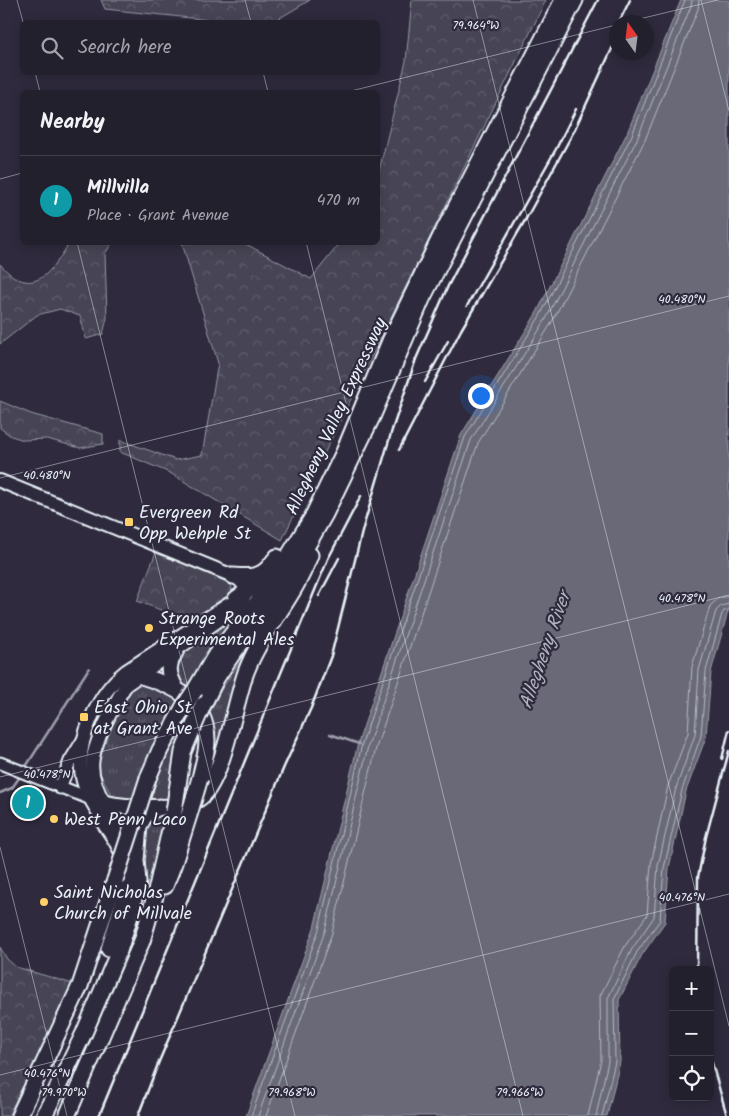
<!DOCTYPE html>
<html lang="en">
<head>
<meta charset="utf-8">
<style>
  body { margin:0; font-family:Kalam,sans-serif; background:#2b2836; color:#f1f3f6 }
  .controls { position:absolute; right:15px; bottom:15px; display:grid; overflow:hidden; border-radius:8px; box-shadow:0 2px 12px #0003 }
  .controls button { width:45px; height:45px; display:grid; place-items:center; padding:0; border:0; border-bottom:1px solid #403e4a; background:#23202e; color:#f1f3f6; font:25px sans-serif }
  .compass { position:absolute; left:609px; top:15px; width:45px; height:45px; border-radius:50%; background:#23202e; box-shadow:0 2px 12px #0003; rotate:346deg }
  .you { position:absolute; left:480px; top:395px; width:18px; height:18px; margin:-12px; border:4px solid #fff; border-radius:50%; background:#1a73e8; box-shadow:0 0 0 8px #1a73e833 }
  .badge { display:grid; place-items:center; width:32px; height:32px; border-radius:50%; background:#ffd166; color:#fff; font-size:16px; font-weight:700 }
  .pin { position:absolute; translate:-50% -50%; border:2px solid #fff; box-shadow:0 1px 5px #0006 }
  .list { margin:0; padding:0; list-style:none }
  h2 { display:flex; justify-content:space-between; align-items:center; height:65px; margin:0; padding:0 20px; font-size:21px }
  h2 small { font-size:16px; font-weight:400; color:#a3a3aa }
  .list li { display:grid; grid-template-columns:32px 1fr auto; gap:15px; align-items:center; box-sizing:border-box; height:90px; padding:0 20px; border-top:1px solid #403e4a }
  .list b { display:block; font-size:19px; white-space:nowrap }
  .list p { margin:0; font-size:16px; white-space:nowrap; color:#a3a3aa }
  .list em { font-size:16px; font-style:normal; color:#a3a3aa }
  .icon { flex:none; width:28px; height:28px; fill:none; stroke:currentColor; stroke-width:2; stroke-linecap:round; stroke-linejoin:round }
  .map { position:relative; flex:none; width:729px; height:1116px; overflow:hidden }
  .search { position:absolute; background:#23202e; box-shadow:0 2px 12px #0003; left:20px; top:20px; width:360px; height:55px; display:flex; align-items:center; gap:12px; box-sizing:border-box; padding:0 18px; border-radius:8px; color:#a3a3aa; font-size:19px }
  .panel { position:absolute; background:#23202e; box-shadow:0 2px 12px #0003; left:20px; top:90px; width:360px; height:155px; border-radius:8px }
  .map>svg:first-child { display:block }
  .grass { fill:url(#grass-tufts); stroke:#979aa6 }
  .forest { fill:url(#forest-crowns); stroke:#979aa6 }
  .water { fill:#696978; stroke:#9c9fab }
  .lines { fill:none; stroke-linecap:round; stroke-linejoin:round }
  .shore { stroke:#b5bbc5; stroke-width:1 }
  .stream { stroke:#9c9fab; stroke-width:2.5 }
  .secondary-casing { stroke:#e8f1f8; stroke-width:15 }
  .primary-casing { stroke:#e8f1f8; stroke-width:16 }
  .highway-casing { stroke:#e8f1f8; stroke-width:19 }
  .secondary { stroke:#2f2a3d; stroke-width:11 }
  .primary { stroke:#2f2a3d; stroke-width:12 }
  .highway { stroke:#2f2a3d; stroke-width:15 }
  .rail { stroke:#e8f1f8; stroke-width:2.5 }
  .highway-bridge-casing { stroke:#e8f1f8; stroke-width:19; stroke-linecap:butt }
  .highway-bridge { stroke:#2f2a3d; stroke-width:15 }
  .ticks { fill:none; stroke:#e8f1f8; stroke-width:1; stroke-opacity:0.45 }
  .poi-dot { fill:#ffd166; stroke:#2f2a3d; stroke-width:2 }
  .labels { text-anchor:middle; stroke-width:4.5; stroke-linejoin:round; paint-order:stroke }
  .street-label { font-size:18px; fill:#e8f1f8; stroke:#2f2a3d }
  .poi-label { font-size:18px; fill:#e8f1f8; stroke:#2f2a3d; text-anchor:start }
  .water-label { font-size:19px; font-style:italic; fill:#afb4be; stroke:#2f2a3d }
  .ticks-label { font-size:12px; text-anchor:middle; fill:#e8f1f8; stroke:#2f2a3d; stroke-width:4.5; stroke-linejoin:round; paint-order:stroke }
</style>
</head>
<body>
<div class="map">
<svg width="729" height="1116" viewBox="0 0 729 1116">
  <defs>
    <pattern id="grass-tufts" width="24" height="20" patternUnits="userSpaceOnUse" patternTransform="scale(1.25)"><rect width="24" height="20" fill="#464455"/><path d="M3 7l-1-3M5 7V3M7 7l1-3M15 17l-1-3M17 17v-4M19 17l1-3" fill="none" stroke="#615f6e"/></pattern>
    <pattern id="forest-crowns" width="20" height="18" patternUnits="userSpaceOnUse" patternTransform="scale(1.25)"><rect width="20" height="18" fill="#464455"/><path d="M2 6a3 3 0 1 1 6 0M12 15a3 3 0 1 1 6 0" fill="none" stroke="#615f6e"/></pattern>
  </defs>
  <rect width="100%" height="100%" fill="#2f2a3d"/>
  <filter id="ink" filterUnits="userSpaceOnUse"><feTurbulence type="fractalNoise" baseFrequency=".02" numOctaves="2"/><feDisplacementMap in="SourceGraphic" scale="10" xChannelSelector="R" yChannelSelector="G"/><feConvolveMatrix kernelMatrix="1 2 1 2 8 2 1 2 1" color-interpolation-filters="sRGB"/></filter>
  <g filter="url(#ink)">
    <g class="grass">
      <polygon points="265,582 185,691 181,687 173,666 182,654 239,611 251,594"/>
      <polygon points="249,648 233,692 211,772 206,720 221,690"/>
      <path d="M 143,681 L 144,685 L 181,699 L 175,736 L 184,732 L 172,771 L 167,801 C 149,802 129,802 111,795 L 101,775 L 97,775 L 98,754 L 119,707 L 132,684 Z"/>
      <path d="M 165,812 L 153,877 L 147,888 C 143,876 145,868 146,855 C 146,844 145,833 146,821 Z"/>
    </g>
    <g class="forest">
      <polygon points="101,0 310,0 273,22 229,22 105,9"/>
      <polygon points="412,0 546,0 282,540 170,473 120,452 120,440 176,460 202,455 218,363 182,243 244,243 311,279 340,243 378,242 378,175 406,61"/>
      <path d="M 69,243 L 112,243 L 105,254 L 107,318 L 103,334 L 86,339 L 80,316 L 60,309 L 37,315 L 0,344 L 0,264 C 31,300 51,274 69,243 Z"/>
      <polygon points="0,401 31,414 103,434 103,444 80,448 47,439 24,440 11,436 0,428"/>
      <polygon points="156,552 229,583 232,587 231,593 190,621 137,601"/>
      <polygon points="0,947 7,959 16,967 73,984 8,1116 0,1116"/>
    </g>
    <polygon class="water" points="681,0 729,0 729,608 711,672 706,737 686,791 669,868 665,922 642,955 619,1000 620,1062 607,1116 246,1116 314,928 358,743 461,435 536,314 627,133"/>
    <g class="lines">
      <g class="shore">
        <polyline points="251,1116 319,929 362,744 465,437 540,316 632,135 685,0"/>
        <polyline points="258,1116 325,931 368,746 471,440 546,319 638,137 691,6 692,0"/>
        <polyline points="266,1116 332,933 376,748 478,443 552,322 645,140 698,9 699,0"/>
        <polyline points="588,1116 601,1060 600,996 625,946 647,915 651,864 668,786 688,733 692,667 710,606 719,598 729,596"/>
        <polyline points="596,1116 608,1061 608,998 632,949 654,917 658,866 676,788 695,735 699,670 716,611 721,606 729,604"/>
        <polyline points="602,1116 615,1062 614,999 637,952 660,920 664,868 682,790 701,736 706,671 722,614 724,611 729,610"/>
      </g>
      <g class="stream">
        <polyline points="330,734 359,744"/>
        <polyline points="25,768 89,668"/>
        <polyline points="0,793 12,788 21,775"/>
      </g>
      <defs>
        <g id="secondary">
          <polyline points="0,763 91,799"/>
          <polyline points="60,788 70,761 83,740"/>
        </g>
        <g id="primary">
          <path d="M 0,481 L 233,576 C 247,583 249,594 239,606 L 127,684 C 118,696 112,710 105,724 C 90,756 86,772 105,804 C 113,818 125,831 131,847"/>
          <path d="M 104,822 C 96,808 85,793 82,777 C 75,741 98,693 126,671 L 229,604"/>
        </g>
        <g id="highway">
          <path d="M 233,576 C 245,577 257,578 266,570"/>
          <polyline points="236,599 254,586 277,557"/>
          <path d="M 176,650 C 167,666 167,672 176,689"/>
          <path d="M 138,675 C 172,685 206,698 207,740 C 207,753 203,766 200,778"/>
          <polyline points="195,690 215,656 270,586 312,518 344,452 390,341 440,238 563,0"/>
          <polyline points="203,705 217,677 231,656 280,593 325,514 372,417 422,299 575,0"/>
          <polyline points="148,778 160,750 183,708"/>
          <polyline points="177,791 183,752 193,728"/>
          <path d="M 104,803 C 126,808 184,812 201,797 C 223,779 235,702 246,672 C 262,630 295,597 310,555"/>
          <path d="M 104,822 C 110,831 118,841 122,852 C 134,884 118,918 109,949"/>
          <polyline points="165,886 174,863 189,815"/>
          <polyline points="19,1116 80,986 115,880"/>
          <polyline points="44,1116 84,1033 119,951 129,919 138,882 136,860 139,826 144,817 150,811 160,807"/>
          <polyline points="67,1116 142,941 155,896 174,812"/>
        </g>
      </defs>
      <use href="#secondary" class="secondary-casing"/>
      <use href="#primary" class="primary-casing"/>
      <use href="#highway" class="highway-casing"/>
      <use href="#secondary" class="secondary"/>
      <use href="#primary" class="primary"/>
      <use href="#highway" class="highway"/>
      <g class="rail">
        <polyline points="619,22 630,0"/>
        <polyline points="467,306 556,149 576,109"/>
        <polyline points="425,382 448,341"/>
        <polyline points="399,450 461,330 527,217 573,133 616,40"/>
        <polyline points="319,596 339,558"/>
        <polyline points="722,759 729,730"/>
        <polyline points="697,970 698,877 706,837 729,751"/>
        <polyline points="710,1056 727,1116"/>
        <polyline points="99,1116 313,595 328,559 361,496"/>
        <polyline points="138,1116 158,1064 284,767 311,708 331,656 363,528 392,430 416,359 448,286 598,0"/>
      </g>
      <defs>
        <g id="highway-bridge">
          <polyline points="183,708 195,690"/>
          <polyline points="193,728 203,705"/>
          <polyline points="174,812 177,791"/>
          <polyline points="189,815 200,778"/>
          <polyline points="115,880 148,778"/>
        </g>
      </defs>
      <use href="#highway-bridge" class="highway-bridge-casing"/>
      <use href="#highway-bridge" class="highway-bridge"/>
    </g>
  </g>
  <path class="ticks" d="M 17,0 L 23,22M 245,0 L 251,22M 473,0 L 729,1026M 701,0 L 729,111M 627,22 L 718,0M 35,72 L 40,92M 263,72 L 268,92M 347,92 L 616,25M 0,179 L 22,173M 77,242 L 295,1116M 306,242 L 523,1116M 0,478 L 729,296M 0,777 L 729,595M 0,847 L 67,1116M 0,1075 L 729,894"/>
  <g class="poi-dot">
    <rect x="124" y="517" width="10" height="10" rx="2.5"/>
    <circle cx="149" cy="628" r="5"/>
    <rect x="79" y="712" width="10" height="10" rx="2.5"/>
    <circle cx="54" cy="819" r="5"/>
    <circle cx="44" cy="902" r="5"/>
  </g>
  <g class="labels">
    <g class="street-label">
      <text transform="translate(336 416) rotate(-65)" y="6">Allegheny Valley Expressway</text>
    </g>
    <g class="poi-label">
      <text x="139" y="518">Evergreen Rd<tspan x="139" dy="21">Opp Wehple St</tspan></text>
      <text x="159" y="624">Strange Roots<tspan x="159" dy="21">Experimental Ales</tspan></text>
      <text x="94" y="713">East Ohio St<tspan x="94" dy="21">at Grant Ave</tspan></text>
      <text x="64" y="825">West Penn Laco</text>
      <text x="54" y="898">Saint Nicholas<tspan x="54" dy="21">Church of Millvale</tspan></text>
    </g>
    <g class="water-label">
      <text transform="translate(544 650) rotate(-71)" y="7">Allegheny River</text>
    </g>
  </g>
  <g class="ticks-label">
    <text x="476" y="29">79.964°W</text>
    <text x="682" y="303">40.480°N</text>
    <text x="47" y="479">40.480°N</text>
    <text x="682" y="602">40.478°N</text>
    <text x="47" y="778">40.478°N</text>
    <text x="682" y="901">40.476°N</text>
    <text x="47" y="1077">40.476°N</text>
    <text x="64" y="1096">79.970°W</text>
    <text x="292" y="1096">79.968°W</text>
    <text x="520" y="1096">79.966°W</text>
  </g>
</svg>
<div class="controls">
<button>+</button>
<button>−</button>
<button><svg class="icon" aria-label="locate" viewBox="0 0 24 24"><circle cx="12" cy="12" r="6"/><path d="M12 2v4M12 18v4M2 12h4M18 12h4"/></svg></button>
</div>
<svg class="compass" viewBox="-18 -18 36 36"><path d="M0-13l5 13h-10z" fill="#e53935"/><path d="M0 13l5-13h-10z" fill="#a3a3aa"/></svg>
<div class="you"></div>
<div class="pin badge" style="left:28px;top:803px;background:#0f9aa8">1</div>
<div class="search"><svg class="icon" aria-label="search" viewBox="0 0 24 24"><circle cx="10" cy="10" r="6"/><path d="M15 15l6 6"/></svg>Search here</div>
<section class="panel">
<h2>Nearby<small></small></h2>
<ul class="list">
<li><span class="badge" style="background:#0f9aa8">1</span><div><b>Millvilla</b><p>Place · Grant Avenue</p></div><em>470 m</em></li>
</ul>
</section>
</div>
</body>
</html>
